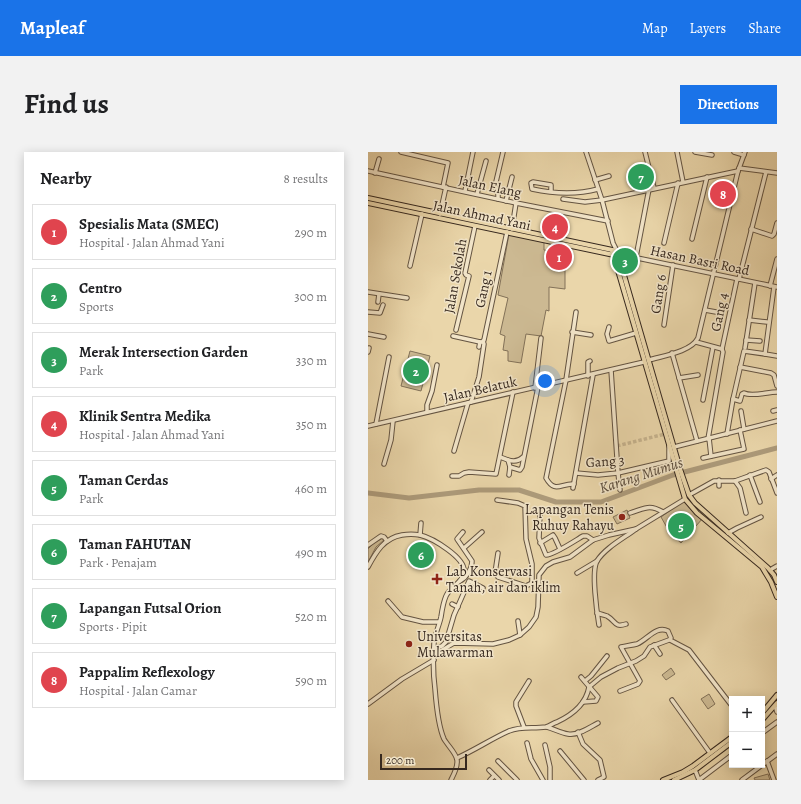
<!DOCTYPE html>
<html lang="en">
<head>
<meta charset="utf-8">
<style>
  body { margin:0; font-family:Alegreya,serif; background:#f2f2f2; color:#202124 }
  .controls { position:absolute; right:12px; bottom:12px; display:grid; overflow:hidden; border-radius:0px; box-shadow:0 2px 10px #0003 }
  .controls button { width:36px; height:36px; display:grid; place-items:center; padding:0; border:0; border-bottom:1px solid #e0e0e0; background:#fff; color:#202124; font:20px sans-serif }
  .scale { position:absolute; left:12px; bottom:10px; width:87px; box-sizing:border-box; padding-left:4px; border:2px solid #37291f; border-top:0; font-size:11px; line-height:14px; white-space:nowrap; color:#37291f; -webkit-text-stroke:3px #f1e4c8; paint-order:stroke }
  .you { position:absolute; left:177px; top:229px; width:14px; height:14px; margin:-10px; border:3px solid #fff; border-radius:50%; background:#1a73e8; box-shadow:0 0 0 6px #1a73e833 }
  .badge { display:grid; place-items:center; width:26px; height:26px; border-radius:50%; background:#1a73e8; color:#fff; font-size:13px; font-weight:700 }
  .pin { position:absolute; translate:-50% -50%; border:2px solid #fff; box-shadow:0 1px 4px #0006 }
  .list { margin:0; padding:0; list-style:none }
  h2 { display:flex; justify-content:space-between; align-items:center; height:52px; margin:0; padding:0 16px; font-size:17px }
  h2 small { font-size:13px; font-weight:400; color:#757577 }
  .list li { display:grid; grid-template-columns:26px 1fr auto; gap:12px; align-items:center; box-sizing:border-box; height:56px; margin:0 8px 8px; padding:0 8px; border:1px solid #e0e0e0; border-radius:0px }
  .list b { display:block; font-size:15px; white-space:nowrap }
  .list p { margin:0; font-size:13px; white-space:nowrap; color:#757577 }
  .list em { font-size:13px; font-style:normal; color:#757577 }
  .map { position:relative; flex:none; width:409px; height:628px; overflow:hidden; border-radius:0px }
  header { display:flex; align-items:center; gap:24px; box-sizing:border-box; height:56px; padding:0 20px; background:#1a73e8; color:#fff }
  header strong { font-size:19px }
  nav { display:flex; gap:22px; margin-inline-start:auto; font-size:14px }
  .intro { display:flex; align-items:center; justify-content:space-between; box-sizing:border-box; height:96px; padding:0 24px }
  h1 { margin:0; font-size:28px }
  .button { padding:10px 18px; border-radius:0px; background:#1a73e8; color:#fff; font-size:14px; font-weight:700 }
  main { display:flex; gap:24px; padding:0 24px }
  aside { flex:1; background:#fff; border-radius:0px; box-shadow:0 2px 10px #0003 }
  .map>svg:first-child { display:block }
  .green { fill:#ccb992; stroke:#827158 }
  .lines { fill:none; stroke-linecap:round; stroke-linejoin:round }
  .river { stroke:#ad9b7b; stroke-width:5 }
  .minor-tunnel { stroke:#c6b38e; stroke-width:3.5; stroke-dasharray:3.5 2; stroke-linecap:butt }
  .minor-casing { stroke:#645442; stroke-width:5.5 }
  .major-casing { stroke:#37291f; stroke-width:6 }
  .minor { stroke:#f1e4c8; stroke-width:3.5 }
  .major { stroke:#ead6aa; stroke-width:4 }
  .poi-dot { fill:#8f2418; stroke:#f1e4c8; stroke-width:1.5 }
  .labels { text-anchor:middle; stroke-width:3; stroke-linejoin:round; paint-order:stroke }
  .street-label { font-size:14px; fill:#37291f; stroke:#f1e4c8 }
  .poi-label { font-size:14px; fill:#37291f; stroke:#f1e4c8; text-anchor:start }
  .water-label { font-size:15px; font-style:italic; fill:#5a4b3b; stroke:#f1e4c8 }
</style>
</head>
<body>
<header>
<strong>Mapleaf</strong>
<nav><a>Map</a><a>Layers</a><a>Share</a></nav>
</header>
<div class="intro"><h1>Find us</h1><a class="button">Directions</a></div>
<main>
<aside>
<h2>Nearby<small>8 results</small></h2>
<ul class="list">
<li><span class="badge" style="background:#e0444e">1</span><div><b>Spesialis Mata (SMEC)</b><p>Hospital · Jalan Ahmad Yani</p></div><em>290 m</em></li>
<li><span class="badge" style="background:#2e9e5b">2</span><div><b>Centro</b><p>Sports</p></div><em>300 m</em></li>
<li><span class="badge" style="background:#2e9e5b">3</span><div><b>Merak Intersection Garden</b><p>Park</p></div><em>330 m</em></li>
<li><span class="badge" style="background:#e0444e">4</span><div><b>Klinik Sentra Medika</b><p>Hospital · Jalan Ahmad Yani</p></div><em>350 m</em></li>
<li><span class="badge" style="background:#2e9e5b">5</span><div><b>Taman Cerdas</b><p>Park</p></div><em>460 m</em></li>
<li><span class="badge" style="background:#2e9e5b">6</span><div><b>Taman FAHUTAN</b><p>Park · Penajam</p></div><em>490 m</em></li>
<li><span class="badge" style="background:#2e9e5b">7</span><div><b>Lapangan Futsal Orion</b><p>Sports · Pipit</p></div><em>520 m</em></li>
<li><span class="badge" style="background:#e0444e">8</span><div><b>Pappalim Reflexology</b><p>Hospital · Jalan Camar</p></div><em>590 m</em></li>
</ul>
</aside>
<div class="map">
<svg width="409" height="628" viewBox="0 0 409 628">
  <rect width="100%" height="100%" fill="#ead6aa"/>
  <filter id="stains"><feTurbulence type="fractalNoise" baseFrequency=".005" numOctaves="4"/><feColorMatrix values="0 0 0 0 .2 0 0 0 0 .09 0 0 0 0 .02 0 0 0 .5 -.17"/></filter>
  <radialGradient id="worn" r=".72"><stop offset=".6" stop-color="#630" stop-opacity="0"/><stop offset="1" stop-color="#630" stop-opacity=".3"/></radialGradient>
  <g class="green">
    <polygon points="277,15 281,32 269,35 264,18"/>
    <polygon points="141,82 176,90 176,98 181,99 181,113 197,114 197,137 181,135 181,159 178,158 173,184 158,182 153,211 140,209 140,199 135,198 137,184 132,182 140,146 130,143"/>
    <polygon points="42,199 62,204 53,239 33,234"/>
    <polygon points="317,348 335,366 313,391 302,381 293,365"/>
    <polygon points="259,358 262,366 249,372 245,365"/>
    <polygon points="15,386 16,388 8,395 0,410 0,397 6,391"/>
    <polygon points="303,516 307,522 298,528 294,523"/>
    <polygon points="341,542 347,552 340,557 333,547"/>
    <polygon points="400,622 402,628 387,628 386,626"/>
  </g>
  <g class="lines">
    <polyline class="river" points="0,341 41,346 111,338 151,338 188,350 233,350 305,323 409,296"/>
    <polyline class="minor-tunnel" points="249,294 297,282"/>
    <defs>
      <g id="minor">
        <polyline points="33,0 80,11 75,35"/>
        <polyline points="218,0 234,48 245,91 249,99"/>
        <polyline points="277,0 286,36"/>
        <polyline points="309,0 315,30"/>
        <polyline points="327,0 344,3"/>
        <polyline points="366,0 376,3"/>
        <polyline points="371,16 409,21"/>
        <polyline points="0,19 148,51 240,69"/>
        <polyline points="7,21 11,7"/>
        <polyline points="227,28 241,24"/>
        <polyline points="97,39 105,0"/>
        <path d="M 183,40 L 183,33 L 165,30 L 163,31 L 164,37 C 187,42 208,43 230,37"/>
        <polyline points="109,42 118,9"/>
        <polyline points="130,47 130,42 127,34 135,0"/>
        <polyline points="195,47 217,50 234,48 370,19"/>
        <polyline points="138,49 144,25"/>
        <polyline points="72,62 78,35"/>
        <polyline points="144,77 148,51"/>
        <polyline points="383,77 404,84 406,82 409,71"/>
        <polyline points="324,87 339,25"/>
        <polyline points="296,91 310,31"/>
        <polyline points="250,102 409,135"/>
        <polyline points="268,105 281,37"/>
        <polyline points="42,114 54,62"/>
        <polyline points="371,127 398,20"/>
        <polyline points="402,134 409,107"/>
        <polyline points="406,135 397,202 409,204"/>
        <polyline points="0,140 39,146"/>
        <polyline points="10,150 11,142"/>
        <polyline points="337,158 348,160"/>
        <polyline points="0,160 12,161 15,153"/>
        <polyline points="381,168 399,170"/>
        <polyline points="296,173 305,113"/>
        <polyline points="241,175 239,182 241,189 268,181"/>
        <polyline points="88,178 101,124 98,123 97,121 107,74"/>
        <polyline points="204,180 223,183"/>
        <polyline points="0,182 16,185"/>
        <polyline points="85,184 112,190"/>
        <polyline points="378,188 392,189"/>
        <polyline points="328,190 354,197"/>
        <polyline points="111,195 112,190 115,190 116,188 139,80"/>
        <polyline points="377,196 387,131"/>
        <polyline points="0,200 1,196"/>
        <polyline points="304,201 329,289"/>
        <path d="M 281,208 C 294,204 323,200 330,186 L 370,19 L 377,0"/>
        <polyline points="372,215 403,221 406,223 409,234"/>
        <polyline points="243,218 250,321 252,338"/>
        <polyline points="220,224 220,210 222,209"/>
        <polyline points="311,226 330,223"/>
        <polyline points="167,236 173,186"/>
        <path d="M 365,247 L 372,249 L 374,242 L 376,241 C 384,245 399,240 409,240"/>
        <polyline points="335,248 345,195"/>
        <polyline points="103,250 111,225 116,192 115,189"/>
        <polyline points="373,259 376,277"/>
        <polyline points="405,259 409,258"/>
        <polyline points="59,260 59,253 64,239 69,213"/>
        <polyline points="8,272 21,205"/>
        <polyline points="0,274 276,210"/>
        <polyline points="359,282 365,247 376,199 397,202"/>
        <polyline points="341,286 343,304"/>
        <polyline points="340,287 355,200 354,197 369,127"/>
        <polyline points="306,295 409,269"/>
        <polyline points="86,299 100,251"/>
        <polyline points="132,305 140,308 142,315 152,318 154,315 170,235"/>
        <polyline points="335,306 376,297 372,278"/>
        <path d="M 140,308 C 146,310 151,309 155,305"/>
        <polyline points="16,312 23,288 25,269"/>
        <polyline points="208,321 230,323 250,321 301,309 301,294"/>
        <polyline points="141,323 142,315"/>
        <polyline points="382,323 392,350"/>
        <polyline points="84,324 91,324 96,321 101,320 128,322 145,240"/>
        <polyline points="403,327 409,323"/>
        <polyline points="351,328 351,334"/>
        <polyline points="367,329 372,336 378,361"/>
        <path d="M 206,332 C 193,331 187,342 178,326 L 198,228 L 208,160"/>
        <polyline points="205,336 225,223"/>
        <polyline points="321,343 346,329 367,329 398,318 401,320 409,341"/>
        <polyline points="129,348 150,351 157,354 158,387 164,412 164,431"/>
        <path d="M 262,361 C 278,356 281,352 295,360"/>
        <path d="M 172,362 L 171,386 L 178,403 C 184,404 208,388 215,384 L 219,384 L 225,388"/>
        <polyline points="360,381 369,376 393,365"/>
        <polyline points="52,383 53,371"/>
        <polyline points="172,391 185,383 187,386 192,397"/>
        <polyline points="0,393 13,384 16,385 19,389"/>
        <polyline points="96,396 114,380"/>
        <polyline points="130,401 127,421 130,425 158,434 164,431 170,432"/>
        <path d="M 0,415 C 8,400 16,386 34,383 C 40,382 46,382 52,383 C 64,386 99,406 96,421 C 94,431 82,435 78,444 C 75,451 74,458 73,465 C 71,474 67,482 66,491 C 65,506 65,522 67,537 C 68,550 71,576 76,587 C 80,594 88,601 89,608 C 90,615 86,622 83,628"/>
        <polyline points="402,418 409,414"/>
        <polyline points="209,421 229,409"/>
        <path d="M 92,429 C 99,425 104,417 104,409 L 89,387 L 95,380"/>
        <polyline points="20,449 34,465 55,470 71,470"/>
        <polyline points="84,452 90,455"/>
        <path d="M 229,461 C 232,462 236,463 239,464 C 248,469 246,476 258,472"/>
        <polyline points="150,469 152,483"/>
        <path d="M 231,473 C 229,461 223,419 229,409 C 237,396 256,386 268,377"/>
        <polyline points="302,488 321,498 364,554"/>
        <polyline points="286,493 292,502"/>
        <polyline points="66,497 74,494 78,490 86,463 101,429 115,436"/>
        <polyline points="66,503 86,491 125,492 141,488 152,483 161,475 168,465 170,455 171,423 178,414 185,410 202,405 225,388 241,383 268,377 317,347"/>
        <polyline points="213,525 230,545 228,549 215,550"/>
        <polyline points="217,529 223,524 239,504"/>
        <polyline points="304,548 342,601"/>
        <polyline points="0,552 34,527 66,508"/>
        <polyline points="407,554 409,560"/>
        <polyline points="156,575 148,554 148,550 161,529"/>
        <path d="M 179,575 C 186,577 193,581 200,582 C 210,584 222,575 230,571"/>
        <polyline points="210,580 215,592 232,608 236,625 230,628"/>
        <polyline points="394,581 409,570"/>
        <polyline points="159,591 163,607 175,628"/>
        <polyline points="177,593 182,615 182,628"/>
        <polyline points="192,599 216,628"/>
        <path d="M 89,606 C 107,598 123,587 141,579 C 154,574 165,577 178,575 C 182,574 185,571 189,570 C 204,563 218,552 221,535 L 233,525 L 250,516 L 268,509 L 276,504 L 282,495 L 301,488 L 303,486 L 300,479 C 288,473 279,488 269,492 C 264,493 258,494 253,495 L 272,529 L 270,532 L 252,539"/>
        <polyline points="130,609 149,628"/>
        <polyline points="399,609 406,628"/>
        <polyline points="121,618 131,628"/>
        <polyline points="327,618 331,628"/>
        <polyline points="122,628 126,624"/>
        <polyline points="331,628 364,603"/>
        <polyline points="374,628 409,602"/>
      </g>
      <g id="major">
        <polyline points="0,46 249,99 313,320 321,343 327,351 400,416 406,423 409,430"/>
        <polyline points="0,51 246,103"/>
        <polyline points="244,98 317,347 329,361 394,415 403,430 409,445"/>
        <polyline points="255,117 264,104"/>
        <polyline points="394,561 409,543"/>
        <polyline points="394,568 409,551"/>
        <polyline points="295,628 315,620 325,614 364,585"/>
        <polyline points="306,628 327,618 364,590"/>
      </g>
    </defs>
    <use href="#minor" class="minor-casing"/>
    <use href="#major" class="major-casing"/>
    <use href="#minor" class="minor"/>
    <use href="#major" class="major"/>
  </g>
  <g class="poi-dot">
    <circle cx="254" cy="365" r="4"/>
    <path d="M67 421h4v4h4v4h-4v4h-4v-4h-4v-4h4z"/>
    <circle cx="41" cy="492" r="4"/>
  </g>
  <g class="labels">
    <g class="street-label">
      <text transform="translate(122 34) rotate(12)" y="5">Jalan Elang</text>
      <text transform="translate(114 63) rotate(12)" y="5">Jalan Ahmad Yani</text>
      <text transform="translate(332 108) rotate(12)" y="5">Hasan Basri Road</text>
      <text transform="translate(87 124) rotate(-80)" y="5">Jalan Sekolah</text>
      <text transform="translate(115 137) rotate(-78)" y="5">Gang 1</text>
      <text transform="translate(290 142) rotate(-81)" y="5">Gang 6</text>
      <text transform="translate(351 160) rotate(-78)" y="5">Gang 4</text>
      <text transform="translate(112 237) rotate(-13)" y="5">Jalan Belatuk</text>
      <text transform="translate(237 309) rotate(-4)" y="5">Gang 3</text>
    </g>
    <g class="poi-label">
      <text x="246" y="362" text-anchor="end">Lapangan Tenis<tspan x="246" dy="16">Ruhuy Rahayu</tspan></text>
      <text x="78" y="424">Lab Konservasi<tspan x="78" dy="16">Tanah, air dan iklim</tspan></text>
      <text x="49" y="489">Universitas<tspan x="49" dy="16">Mulawarman</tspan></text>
    </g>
    <g class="water-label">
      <text transform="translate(273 323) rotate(-18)" y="5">Karang Mumus</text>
    </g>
  </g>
  <rect width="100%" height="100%" filter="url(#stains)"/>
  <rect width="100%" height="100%" fill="url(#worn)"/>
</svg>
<div class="controls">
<button>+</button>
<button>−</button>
</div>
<div class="scale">200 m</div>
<div class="you"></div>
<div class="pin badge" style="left:191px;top:105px;background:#e0444e">1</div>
<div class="pin badge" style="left:48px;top:219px;background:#2e9e5b">2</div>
<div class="pin badge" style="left:257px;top:109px;background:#2e9e5b">3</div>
<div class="pin badge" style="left:187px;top:75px;background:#e0444e">4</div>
<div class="pin badge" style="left:313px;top:374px;background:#2e9e5b">5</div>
<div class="pin badge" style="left:53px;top:403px;background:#2e9e5b">6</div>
<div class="pin badge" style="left:273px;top:25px;background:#2e9e5b">7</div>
<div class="pin badge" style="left:355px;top:42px;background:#e0444e">8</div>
</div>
</main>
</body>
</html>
